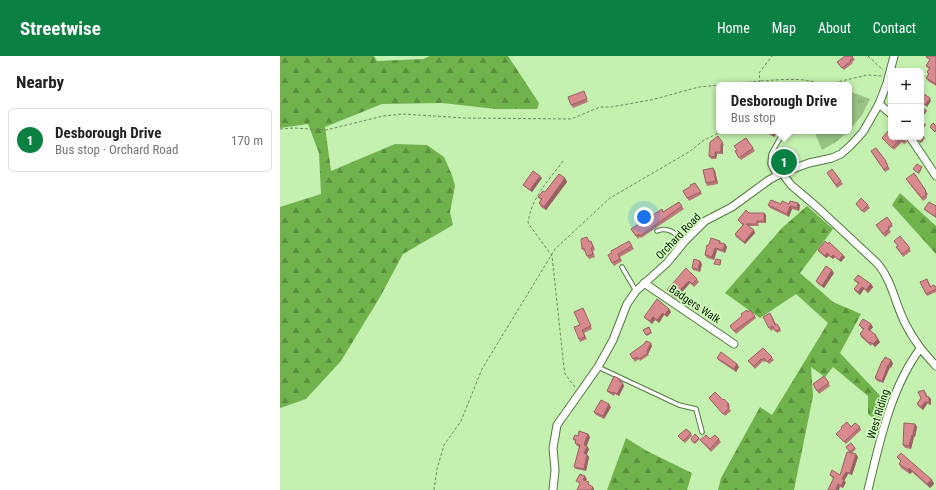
<!DOCTYPE html>
<html lang="en">
<head>
<meta charset="utf-8">
<style>
  body { margin:0; font-family:"Roboto Condensed",sans-serif; background:#f6f6f6; color:#222 }
  .controls { position:absolute; right:12px; top:12px; display:grid; overflow:hidden; border-radius:6px; box-shadow:0 2px 6px #0003 }
  .controls button { width:36px; height:36px; display:grid; place-items:center; padding:0; border:0; border-bottom:1px solid #e0e0e0; background:#fff; color:#222; font:20px sans-serif }
  .you { position:absolute; left:364px; top:161px; width:14px; height:14px; margin:-10px; border:3px solid #fff; border-radius:50%; background:#1a73e8; box-shadow:0 0 0 6px #1a73e833 }
  .badge { display:grid; place-items:center; width:26px; height:26px; border-radius:50%; background:#0b8043; color:#fff; font-size:13px; font-weight:700 }
  .pin { position:absolute; translate:-50% -50%; border:2px solid #fff; box-shadow:0 1px 4px #0006 }
  .popup { position:absolute; left:436px; top:26px; width:136px; height:52px; box-sizing:border-box; display:grid; place-content:center; border-radius:6px; background:#fff; filter:drop-shadow(0 1px 3px #0005); font-size:13px; white-space:nowrap; color:#767676 }
  .popup b { font-size:15px; color:#222 }
  .popup::after { content:''; position:absolute; left:50%; top:100%; margin-left:-8px; border:8px solid transparent; border-top-color:#fff }
  .list { margin:0; padding:0; list-style:none }
  h2 { display:flex; justify-content:space-between; align-items:center; height:52px; margin:0; padding:0 16px; font-size:17px }
  h2 small { font-size:13px; font-weight:400; color:#767676 }
  .list li { display:grid; grid-template-columns:26px 1fr auto; gap:12px; align-items:center; box-sizing:border-box; height:64px; margin:0 8px 8px; padding:0 8px; border:1px solid #e0e0e0; border-radius:6px }
  .list b { display:block; font-size:15px; white-space:nowrap }
  .list p { margin:0; font-size:13px; white-space:nowrap; color:#767676 }
  .list em { font-size:13px; font-style:normal; color:#767676 }
  .map { position:relative; flex:none; width:656px; height:434px; overflow:hidden }
  header { display:flex; align-items:center; gap:24px; box-sizing:border-box; height:56px; padding:0 20px; background:#0b8043; color:#fff }
  header strong { font-size:19px }
  nav { display:flex; gap:22px; margin-inline-start:auto; font-size:14px }
  main { display:flex }
  aside { flex:1; background:#fff }
  .map>svg:first-child { display:block }
  .grass { fill:url(#grass-tufts) }
  .forest { fill:url(#forest-firs) }
  .lines { fill:none; stroke-linecap:round; stroke-linejoin:round }
  .service-casing { stroke:#537a40; stroke-width:5.5 }
  .minor-casing { stroke:#537a40; stroke-width:9 }
  .path { stroke:#6d8b60; stroke-width:1; stroke-dasharray:3 2; stroke-linecap:butt }
  .service { stroke:#fff; stroke-width:3.5 }
  .minor { stroke:#fff; stroke-width:7 }
  .wall { fill:#bb777a }
  .shaded-wall { fill:#986163 }
  .building { fill:#d98a8e; stroke:#986163 }
  .labels { text-anchor:middle; stroke-width:3.5; stroke-linejoin:round; paint-order:stroke }
  .street-label { font-size:11px; fill:#071602; stroke:#d1febd }
</style>
</head>
<body>
<header>
<strong>Streetwise</strong>
<nav><a>Home</a><a>Map</a><a>About</a><a>Contact</a></nav>
</header>
<main>
<aside>
<h2>Nearby<small></small></h2>
<ul class="list">
<li><span class="badge">1</span><div><b>Desborough Drive</b><p>Bus stop · Orchard Road</p></div><em>170 m</em></li>
</ul>
</aside>
<div class="map">
<svg width="656" height="434" viewBox="0 0 656 434">
  <defs>
    <pattern id="grass-tufts" width="24" height="20" patternUnits="userSpaceOnUse"><rect width="24" height="20" fill="#99c385"/><path d="M3 7l-1-3M5 7V3M7 7l1-3M15 17l-1-3M17 17v-4M19 17l1-3" fill="none" stroke="#82a771"/></pattern>
    <pattern id="forest-firs" width="22" height="20" patternUnits="userSpaceOnUse"><rect width="22" height="20" fill="#70b24c"/><path d="M5 1l3.5 6h-7zM16 11l3.5 6h-7z" fill="#5a903d"/></pattern>
  </defs>
  <rect width="100%" height="100%" fill="#c4f0b0"/>
  <g class="grass">
    <polygon points="569,35 590,43 582,59 569,75"/>
    <polygon points="534,75 569,75 556,86 542,94"/>
  </g>
  <g class="forest">
    <polygon points="0,0 94,0 97,5 143,3 150,0 228,0 259,47 257,53 216,53 162,47 102,48 45,71 51,115 115,88 147,89 164,101 172,119 175,130 170,156 173,169 123,198 100,241 61,305 26,343 0,352 0,151 41,138 39,97 28,68 0,72"/>
    <polygon points="620,137 656,170 656,198 612,149"/>
    <polygon points="527,150 553,173 520,217 553,246 581,258 560,297 607,347 599,367 588,358 588,340 553,311 545,321 531,311 533,340 514,434 438,434 441,422 480,351 492,359 548,267 516,238 480,262 445,237 502,172"/>
    <polygon points="346,382 367,395 412,417 407,434 327,434"/>
  </g>
  <g class="lines">
    <defs>
      <g id="service">
        <polyline points="496,120 490,108 491,98 504,75"/>
        <path d="M 377,175 C 388,170 396,178 405,185"/>
        <polyline points="342,211 356,235"/>
        <polyline points="318,311 399,349 416,353 422,376"/>
      </g>
      <g id="minor">
        <polyline points="599,48 611,58"/>
        <polyline points="630,81 656,120"/>
        <path d="M 502,117 L 511,129 L 537,151 L 598,208 C 612,225 615,247 625,267 C 634,285 643,296 656,310"/>
        <polyline points="364,227 454,288"/>
        <polyline points="273,434 275,414 273,392 277,369 318,311 333,284 347,248 356,235 387,207 405,185 425,165 452,151 489,124 502,117 529,107 552,102 561,98 571,89 583,76 599,48 607,27 614,0"/>
        <path d="M 588,434 C 599,388 611,331 640,293"/>
      </g>
    </defs>
    <use href="#service" class="service-casing"/>
    <use href="#minor" class="minor-casing"/>
    <g class="path">
      <polyline points="588,0 603,14"/>
      <path d="M 481,29 L 480,25 C 499,24 520,21 538,27"/>
      <polyline points="535,29 539,27 549,28 587,19 603,20"/>
      <polyline points="0,73 14,72 46,74 103,60 123,58 184,62 291,63 320,51 331,51 371,44 419,31 480,25 479,17 492,0"/>
      <path d="M 283,105 C 269,124 251,142 248,167 L 272,200 L 284,312 L 285,318 L 295,331"/>
      <polyline points="154,434 157,413 164,389 181,365 202,313 275,193 330,142 409,96 424,84 443,75"/>
    </g>
    <use href="#service" class="service"/>
    <use href="#minor" class="minor"/>
  </g>
  <g class="wall">
    <polygon points="572,0 575,4 572,6 573,7 564,14 557,6"/>
    <polygon points="656,0 656,30 648,25 646,22 648,18 647,16 649,13 646,10 650,4 646,1"/>
    <polygon points="305,38 308,46 293,52 291,49"/>
    <polygon points="485,75 498,75 494,81 487,77"/>
    <polygon points="511,75 519,75 514,79"/>
    <polygon points="438,80 444,89 443,90 443,98 437,98 436,103 431,103 429,100"/>
    <polygon points="611,81 624,81 627,86 624,88 622,86 614,94 602,82"/>
    <polygon points="466,82 475,95 461,104 455,95 457,94"/>
    <polygon points="596,92 608,108 607,109 610,113 605,116 591,95"/>
    <polygon points="552,113 563,128 557,132 547,117"/>
    <polygon points="435,115 438,128 427,130 426,127"/>
    <polygon points="634,117 648,138 647,139 647,142 643,145 628,126"/>
    <polygon points="262,122 252,136 245,131 243,129"/>
    <polygon points="285,122 287,126 266,154 261,151 259,147 261,144 258,141"/>
    <polygon points="415,127 422,138 409,145 403,135 411,130"/>
    <polygon points="399,146 404,153 361,182 360,181 358,183 351,173 383,156"/>
    <polygon points="501,148 509,148 520,149 519,155 512,153 509,161 490,152 488,149"/>
    <polygon points="576,148 588,149 590,152 584,157"/>
    <polygon points="656,150 656,162 646,155 644,153"/>
    <polygon points="469,157 486,159 486,167 478,167 479,170 469,170 475,177 465,188 456,181 455,178 463,169 458,164"/>
    <polygon points="607,161 613,170 609,173 611,176 605,181 596,169"/>
    <polygon points="620,180 631,195 623,201 616,191 618,190"/>
    <polygon points="309,184 310,186 313,188 315,194 313,195 315,201 309,203 307,200 305,195 304,195 302,193"/>
    <polygon points="440,185 442,187 445,188 447,191 445,197 437,194 434,204 427,202 425,199 429,189"/>
    <polygon points="351,188 354,193 340,201 342,205 334,210 328,199"/>
    <polygon points="538,194 565,201 561,206 555,201 553,203 549,200 546,202 539,196"/>
    <polygon points="420,205 422,208 420,216 413,214 412,212"/>
    <polygon points="554,217 544,232 538,228 536,225"/>
    <polygon points="417,223 419,226 414,231 410,227 396,243 389,237 387,234"/>
    <polygon points="647,223 651,230 656,231 656,236 647,240 646,238"/>
    <polygon points="574,224 591,228 593,231 588,237 584,233 580,239 576,236 574,233 578,228"/>
    <polygon points="303,252 304,254 312,273 304,277 307,283 300,286 299,283 300,269"/>
    <polygon points="389,253 391,256 387,261 384,259 379,267 375,264 372,268 366,263 364,261"/>
    <polygon points="470,254 476,262 456,278 450,270"/>
    <polygon points="492,260 496,268 499,270 501,275 497,277 494,273 491,275 489,272"/>
    <polygon points="579,269 593,271 590,275 596,279 600,286 595,291 592,288 591,290 581,281 580,278 583,274"/>
    <polygon points="369,271 372,277 367,280 363,274"/>
    <polygon points="372,290 368,298 369,299 360,305 359,303 355,306 350,298"/>
    <polygon points="483,292 494,304 489,308 486,305 484,306 483,305 475,313 468,305"/>
    <polygon points="437,302 457,308 459,311 456,316 438,304"/>
    <polygon points="602,305 613,307 611,312 610,311 603,327 597,325 595,322"/>
    <polygon points="544,320 550,330 539,338 533,328"/>
    <polygon points="340,323 342,326 341,327 344,330 339,340 335,338 334,340 329,337 327,335"/>
    <polygon points="646,336 647,340 651,343 651,349 647,348 643,354 639,351 637,348"/>
    <polygon points="429,342 443,344 449,348 450,351 449,352 451,355 445,360"/>
    <polygon points="331,351 324,363 316,359 314,356"/>
    <polygon points="635,368 637,371 635,381 634,381 631,393 625,392 623,389"/>
    <polygon points="571,371 580,371 581,374 566,388 556,378 562,372"/>
    <polygon points="411,377 412,380 405,387 398,380"/>
    <polygon points="308,378 310,381 306,390 309,393 307,398 309,401 306,415 296,413 294,411 299,391 297,390 295,387 296,386 293,383 298,380"/>
    <polygon points="419,382 420,383 415,388 411,385"/>
    <polygon points="430,383 439,383 441,386 431,396 420,384"/>
    <polygon points="571,387 576,393 572,397 578,401 572,419 568,418 564,425 566,426 563,432 560,431 550,419 560,419 571,397 566,391"/>
    <polygon points="617,401 652,424 654,428 650,432 632,416 630,418 621,412 619,408 621,406"/>
  </g>
  <g class="shaded-wall">
    <polygon points="650,42 651,45 647,51 645,49"/>
    <polygon points="646,54 647,55 644,59 643,58"/>
    <polygon points="644,67 646,69 641,75 641,70"/>
    <polygon points="493,75 498,75 494,81 492,78"/>
    <polygon points="644,81 645,82 641,87 640,86"/>
    <polygon points="441,88 443,90 443,98 441,96"/>
    <polygon points="435,96 437,98 436,103 435,101"/>
    <polygon points="642,111 642,112 639,118 638,117"/>
    <polygon points="433,112 435,115 438,128 436,125"/>
    <polygon points="260,120 262,122 252,136 250,134"/>
    <polygon points="285,122 287,126 266,154 264,151"/>
    <polygon points="518,147 520,149 519,155 517,152"/>
    <polygon points="510,150 512,153 509,161 507,158"/>
    <polygon points="484,157 486,159 486,167 484,165"/>
    <polygon points="474,174 475,177 465,188 464,186"/>
    <polygon points="445,188 447,191 445,197 443,194"/>
    <polygon points="435,192 437,194 434,204 432,201"/>
    <polygon points="547,197 549,200 546,202 545,200"/>
    <polygon points="553,199 555,201 553,203 551,201"/>
    <polygon points="563,199 565,201 561,206 559,204"/>
    <polygon points="420,205 422,208 420,216 418,213"/>
    <polygon points="552,214 554,217 544,232 542,230"/>
    <polygon points="409,225 410,227 396,243 394,240"/>
    <polygon points="591,228 593,231 588,237 586,234"/>
    <polygon points="582,231 584,233 580,239 578,236"/>
    <polygon points="389,253 391,256 387,261 385,259"/>
    <polygon points="383,257 384,259 379,267 377,264"/>
    <polygon points="373,261 375,264 372,268 370,265"/>
    <polygon points="591,268 593,271 589,275 588,273"/>
    <polygon points="598,283 600,286 595,291 593,288"/>
    <polygon points="371,287 372,290 368,298 367,295"/>
    <polygon points="611,304 613,307 611,312 609,309"/>
    <polygon points="457,308 459,311 456,316 454,313"/>
    <polygon points="608,309 610,311 603,327 602,325"/>
    <polygon points="343,327 344,330 339,340 337,338"/>
    <polygon points="649,341 651,343 651,349 649,346"/>
    <polygon points="645,346 647,348 643,354 641,351"/>
    <polygon points="329,348 331,351 324,363 323,360"/>
    <polygon points="635,368 637,371 635,381 633,379"/>
    <polygon points="308,378 310,381 306,392 304,389"/>
    <polygon points="632,379 634,381 631,393 629,390"/>
    <polygon points="307,390 309,393 306,400 304,397"/>
    <polygon points="576,398 578,401 572,419 570,417"/>
    <polygon points="307,399 309,401 306,415 304,413"/>
    <polygon points="629,412 632,416 630,418 628,414"/>
    <polygon points="566,416 568,418 564,425 566,426 563,432 561,430 562,423"/>
    <polygon points="305,420 307,423 305,426 303,424"/>
    <polygon points="652,424 654,428 650,432 647,428"/>
    <polygon points="558,428 560,431 559,434 556,434"/>
    <polygon points="313,431 314,433 314,434 311,434"/>
  </g>
  <g class="building">
    <polygon points="565,0 572,0 573,2 570,4 571,5 562,12 557,6"/>
    <polygon points="647,0 656,0 656,28 646,22 649,18 647,16 650,12 646,10 650,3 646,1"/>
    <polygon points="304,35 307,43 291,49 288,41"/>
    <polygon points="641,36 650,42 645,49 641,46"/>
    <polygon points="641,50 646,54 643,58 641,56"/>
    <polygon points="641,64 644,67 641,70"/>
    <polygon points="653,67 656,70 656,74 655,76 650,71"/>
    <polygon points="609,74 611,75 611,81 624,81 625,83 622,86 620,83 612,92 602,82"/>
    <polygon points="487,75 493,75 492,78"/>
    <polygon points="641,78 644,81 640,86 637,82 637,81 641,81"/>
    <polygon points="438,80 443,87 441,88 441,96 435,96 435,101 429,100 430,86"/>
    <polygon points="466,82 473,92 459,102 455,95 457,94 454,90"/>
    <polygon points="596,92 606,105 605,106 608,110 604,114 591,95"/>
    <polygon points="637,108 642,111 638,117 633,113"/>
    <polygon points="433,112 436,125 426,127 423,114"/>
    <polygon points="552,113 561,125 556,129 547,117"/>
    <polygon points="253,115 260,120 250,134 243,129"/>
    <polygon points="634,117 646,135 645,136 646,139 642,142 626,123"/>
    <polygon points="279,118 285,122 264,151 259,147 262,143 258,141 263,135 265,136"/>
    <polygon points="415,127 421,136 407,142 403,135 411,130 410,129"/>
    <polygon points="581,142 588,149 582,155 576,148"/>
    <polygon points="491,144 501,148 502,145 509,148 510,145 518,147 517,152 510,150 507,158 488,149"/>
    <polygon points="399,146 402,150 360,180 359,178 356,180 351,173 382,153 383,156"/>
    <polygon points="649,146 656,150 656,161 644,153"/>
    <polygon points="466,154 469,157 484,157 484,165 477,165 477,168 466,168 474,174 464,186 455,178 464,168 462,168 458,164"/>
    <polygon points="607,161 612,168 608,171 609,173 603,178 596,169"/>
    <polygon points="620,180 630,192 622,198 616,191 618,190 614,185"/>
    <polygon points="307,181 309,186 311,185 313,192 311,192 313,198 307,200 304,192 302,193 301,183"/>
    <polygon points="431,182 440,185 439,187 445,188 443,194 435,192 432,201 425,199 427,189 429,189"/>
    <polygon points="349,185 352,190 338,198 340,203 332,207 328,199 332,197 331,195"/>
    <polygon points="545,185 548,188 549,186 563,199 559,204 553,199 551,201 547,197 545,200 538,194"/>
    <polygon points="414,203 420,205 418,213 412,212"/>
    <polygon points="436,203 441,204 440,209 434,208"/>
    <polygon points="546,210 552,214 542,230 536,225"/>
    <polygon points="406,212 417,223 412,228 409,225 394,240 387,234"/>
    <polygon points="578,219 591,228 586,234 582,231 578,236 574,233 579,227 574,224"/>
    <polygon points="647,223 650,231 654,229 655,231 656,231 656,233 646,238 640,226"/>
    <polygon points="377,243 389,253 385,259 383,257 377,264 373,261 370,265 364,261"/>
    <polygon points="303,252 311,270 302,274 305,281 299,283 294,271 300,269 294,256"/>
    <polygon points="467,254 468,256 470,254 475,260 454,275 450,270 462,260 461,258"/>
    <polygon points="490,257 495,269 497,268 500,273 495,275 493,270 489,272 483,261"/>
    <polygon points="583,263 591,268 588,273 596,279 595,280 598,283 593,288 590,286 589,287 580,278 584,273 579,269"/>
    <polygon points="369,271 371,276 366,279 363,274"/>
    <polygon points="366,285 371,287 367,295 368,297 359,303 357,301 353,303 350,298 364,288"/>
    <polygon points="483,292 492,301 487,306 484,302 482,304 481,303 474,310 468,305"/>
    <polygon points="441,296 457,308 454,313 437,302"/>
    <polygon points="605,301 611,304 609,309 608,309 602,325 595,322 602,305 603,305"/>
    <polygon points="334,320 340,323 339,325 343,327 337,338 333,336 333,337 327,335"/>
    <polygon points="544,320 549,327 537,335 533,328"/>
    <polygon points="644,334 646,340 649,341 649,346 645,346 641,351 637,348 641,342 638,336"/>
    <polygon points="435,336 443,344 444,343 449,348 447,349 449,352 443,358 429,342"/>
    <polygon points="321,344 329,348 323,360 314,356"/>
    <polygon points="567,366 571,371 575,367 580,371 564,386 556,378 562,372 561,371"/>
    <polygon points="624,367 635,368 633,379 632,379 629,390 623,389"/>
    <polygon points="406,373 411,377 403,385 398,380"/>
    <polygon points="299,375 308,378 304,389 307,390 304,397 307,399 304,413 294,411 300,389 295,387 296,384 293,383 295,379 298,380"/>
    <polygon points="415,378 419,382 414,387 411,383"/>
    <polygon points="426,379 430,383 435,379 439,383 430,393 420,384"/>
    <polygon points="571,387 575,392 570,396 566,391"/>
    <polygon points="567,396 576,398 570,417 566,416 562,423 564,424 561,430 558,428 556,434 548,434 554,421 550,419 552,414 560,419"/>
    <polygon points="621,397 652,424 647,428 629,412 628,414 619,408 621,405 617,401"/>
    <polygon points="300,418 305,420 303,424 309,426 308,428 313,431 311,434 297,434 300,427 296,425"/>
  </g>
  <g class="labels">
    <g class="street-label">
      <text transform="translate(398 180) rotate(-46)" y="4">Orchard Road</text>
      <text transform="translate(415 248) rotate(34)" y="4">Badgers Walk</text>
      <text transform="translate(598 358) rotate(-73)" y="4">West Riding</text>
    </g>
  </g>
</svg>
<div class="controls">
<button>+</button>
<button>−</button>
</div>
<div class="you"></div>
<div class="pin badge" style="left:504px;top:106px">1</div>
<div class="popup"><b>Desborough Drive</b>Bus stop</div>
</div>
</main>
</body>
</html>
